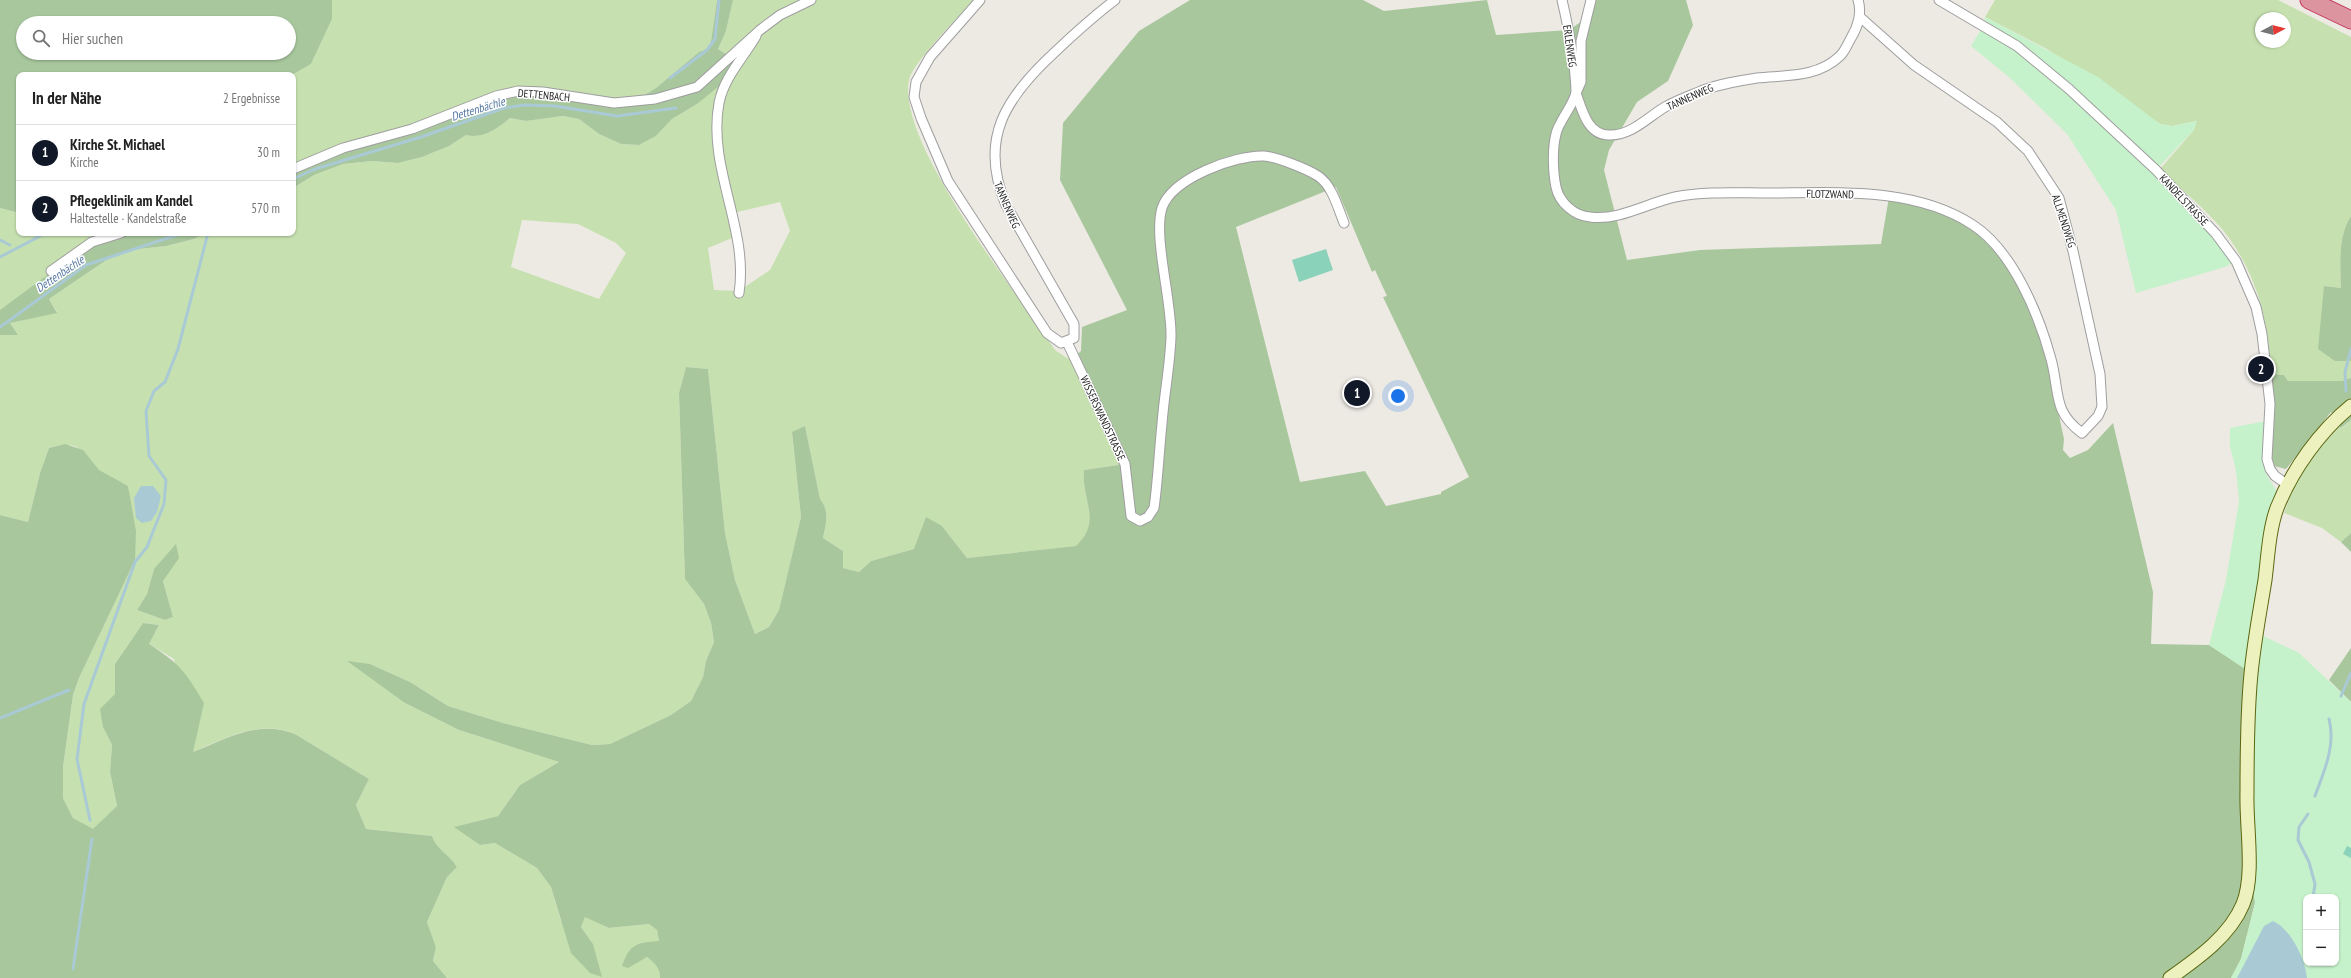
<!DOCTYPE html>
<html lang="de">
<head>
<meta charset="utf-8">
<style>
  body { margin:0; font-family:"PT Sans Narrow",sans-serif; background:#f2f2f2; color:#222 }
  .controls { position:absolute; right:12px; bottom:12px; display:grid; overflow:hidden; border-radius:8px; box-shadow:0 1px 3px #0004 }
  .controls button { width:36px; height:36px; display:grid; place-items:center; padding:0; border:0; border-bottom:1px solid #e0e0e0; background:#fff; color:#222; font:20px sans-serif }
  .compass { position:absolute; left:2255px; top:12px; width:36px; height:36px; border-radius:50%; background:#fff; box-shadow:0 1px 3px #0004; rotate:83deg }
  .you { position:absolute; left:1398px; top:396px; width:14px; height:14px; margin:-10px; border:3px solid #fff; border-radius:50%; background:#1a73e8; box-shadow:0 0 0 6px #1a73e833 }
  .badge { display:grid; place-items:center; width:26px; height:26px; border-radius:50%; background:#111827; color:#fff; font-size:13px; font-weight:700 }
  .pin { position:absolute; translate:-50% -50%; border:2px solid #fff; box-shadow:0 1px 4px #0006 }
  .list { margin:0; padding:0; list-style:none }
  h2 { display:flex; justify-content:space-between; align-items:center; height:52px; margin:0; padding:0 16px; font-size:17px }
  h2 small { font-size:13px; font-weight:400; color:#767676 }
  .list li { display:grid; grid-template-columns:26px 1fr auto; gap:12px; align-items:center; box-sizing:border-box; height:56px; padding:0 16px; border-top:1px solid #e0e0e0 }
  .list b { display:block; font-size:15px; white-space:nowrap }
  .list p { margin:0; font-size:13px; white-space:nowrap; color:#767676 }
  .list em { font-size:13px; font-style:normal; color:#767676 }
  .icon { flex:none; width:22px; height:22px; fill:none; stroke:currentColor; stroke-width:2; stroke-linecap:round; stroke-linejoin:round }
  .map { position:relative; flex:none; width:2351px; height:978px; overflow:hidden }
  .search { position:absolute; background:#fff; box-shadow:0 1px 3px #0004; left:16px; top:16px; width:280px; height:44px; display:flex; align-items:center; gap:10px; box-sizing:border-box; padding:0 14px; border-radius:22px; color:#767676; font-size:15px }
  .panel { position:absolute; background:#fff; box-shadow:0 1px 3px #0004; left:16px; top:72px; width:280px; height:164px; border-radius:8px }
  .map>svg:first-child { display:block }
  .grass { fill:#c6e1af; fill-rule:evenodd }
  .forest { fill:#a8c79d; fill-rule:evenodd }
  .park { fill:#c5f2ca; fill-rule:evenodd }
  .pitch { fill:#8ad3ba }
  .water { fill:#a9cad5 }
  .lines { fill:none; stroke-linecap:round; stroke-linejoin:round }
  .stream { stroke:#a9cad5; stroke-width:3 }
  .street-casing { stroke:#9e9e9e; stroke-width:11 }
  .secondary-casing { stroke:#5a6611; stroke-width:15 }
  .highway-casing { stroke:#c33862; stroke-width:19 }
  .street { stroke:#fff; stroke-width:9 }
  .secondary { stroke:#edf1bd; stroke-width:13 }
  .highway { stroke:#dc949e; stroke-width:17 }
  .labels { text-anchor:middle; stroke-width:3; stroke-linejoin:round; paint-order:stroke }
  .street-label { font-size:11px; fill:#1d1d1d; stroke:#fff }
  .water-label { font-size:12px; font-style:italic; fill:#5578a1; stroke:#fff }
</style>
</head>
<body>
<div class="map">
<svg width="2351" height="978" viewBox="0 0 2351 978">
  <rect width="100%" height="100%" fill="#edeae4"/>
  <g class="grass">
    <polygon points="332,0 717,0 710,48 699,52 656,88 633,102 569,96 293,169 292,75 311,64 332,19"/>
    <path d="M 733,0 L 973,0 C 960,16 913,62 909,80 C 896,142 1019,296 1055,350 L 1067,358 L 1074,357 L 1125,464 L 1084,470 C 1081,501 1103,521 1077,546 L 967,558 L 942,526 L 914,549 L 871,561 L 859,572 L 843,568 L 843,551 L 823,538 C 826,523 830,512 820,500 L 805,426 L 792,433 L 801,517 L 779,610 L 769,627 L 755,634 L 735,580 L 725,533 L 708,369 L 686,367 L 679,393 L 685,579 L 704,604 L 711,623 L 714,642 L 706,661 L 703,677 L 691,701 L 671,715 L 610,744 L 592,745 L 503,723 L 448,706 L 410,682 L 370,664 L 405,703 L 459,730 L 559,762 L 520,785 L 498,816 L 455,827 L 480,845 L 495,843 L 537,868 L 551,887 L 561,921 L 593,944 L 581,927 L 585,916 L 609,928 L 649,924 L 657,930 L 659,941 L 638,961 L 647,957 C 655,962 660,968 660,978 L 447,978 L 433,961 L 436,947 L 427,922 L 447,877 L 457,867 C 450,855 436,849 432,836 L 366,829 L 356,805 L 369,779 L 295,734 C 259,719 226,738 193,752 L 174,659 L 149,644 L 159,625 L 143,623 L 115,664 L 115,694 L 103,727 L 112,745 L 110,772 L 117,806 L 93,830 L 73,818 L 63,798 L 63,767 L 73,695 L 79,678 L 135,560 L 128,486 C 119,481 105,477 98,470 C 79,451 81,439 49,448 L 40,473 L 28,522 L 0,515 L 0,335 L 18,335 L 10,323 L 57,312 L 49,299 L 108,259 L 129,250 L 166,246 L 194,239 L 206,233 L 293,233 L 293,188 L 314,175 L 343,164 L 372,161 L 398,163 L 422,157 L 449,146 L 466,135 C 483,139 497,129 510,118 L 526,121 L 563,116 L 579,119 L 599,134 L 621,144 L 639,145 L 656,136 L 672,119 L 697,104 L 739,62 L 718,49 L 726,31 ZM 780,202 L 790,231 L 770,270 L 739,291 L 714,290 L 708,248 L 737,236 L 733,213 ZM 522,220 L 578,224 L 616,243 L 626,253 L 599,299 L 511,267 ZM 154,569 L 168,572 L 163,581 L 173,617 L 165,620 L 137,610 L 147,594 Z"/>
    <path d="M 1995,0 L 2278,0 L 2351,37 L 2351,216 C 2338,237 2340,264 2341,288 L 2324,286 L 2335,361 L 2351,361 L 2351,378 L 2341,381 L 2288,381 L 2284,375 L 2271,374 C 2269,320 2256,271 2222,229 C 2204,208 2181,189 2160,169 L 2194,130 L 2196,121 L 2172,126 L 2160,124 L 2047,49 L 1985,17 ZM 2261,18 L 2285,18 L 2285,42 L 2261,42 Z"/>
    <polygon points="0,208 19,213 19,233 121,233 0,310"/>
    <polygon points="2351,420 2351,533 2341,542 2322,528 2284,513 2296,481 2338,423 2342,428"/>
  </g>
  <g class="forest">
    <path d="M 0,0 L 332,0 L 332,19 L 311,64 L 292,75 L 19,75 L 19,213 L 0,208 ZM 23,23 L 289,23 L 289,53 L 23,53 Z"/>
    <path d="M 717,0 L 733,0 L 726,31 L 718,49 L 739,62 L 729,78 L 697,104 L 672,119 L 656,136 L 639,145 L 621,144 L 599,134 L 579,119 L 563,116 L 526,121 L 510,118 C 497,129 483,139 466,135 L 449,146 L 422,157 L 398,163 L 372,161 L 343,164 L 314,175 L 293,188 L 293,169 L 518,91 L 633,102 L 656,88 L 699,52 L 710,48 Z"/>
    <path d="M 1190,0 L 1363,0 L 1384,11 L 1487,0 L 1496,35 L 1569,30 L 1585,19 L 1591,0 L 1686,0 L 1693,25 L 1668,81 L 1637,102 L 1609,150 L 1604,170 L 1627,260 L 1700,250 L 1881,244 L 1889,197 L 1956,215 L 2001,251 L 2039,322 L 2064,439 L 2063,450 L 2070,458 L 2088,450 L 2113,423 L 2153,592 L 2151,644 L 2209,645 L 2251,672 L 2246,827 L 2255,903 L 2241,959 L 2231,978 L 660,978 C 660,968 655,963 647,957 L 628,968 L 622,966 C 630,943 637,943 659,941 L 657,930 L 649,924 L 609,928 L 585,917 L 581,927 L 593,944 L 602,977 L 590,973 L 571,953 L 551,887 L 537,868 L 495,843 L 480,845 L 454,827 L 498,816 L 520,785 L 559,762 L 459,730 L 405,703 L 347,661 L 370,664 L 410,682 L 448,706 L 503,723 L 592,745 L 610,744 L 671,715 L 691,701 L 703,677 L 706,661 L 714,642 L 711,623 L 704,604 L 685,579 L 679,393 L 686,367 L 708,369 L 725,533 L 735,580 L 755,634 L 769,627 L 779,610 L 801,517 L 792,432 L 805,426 L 820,499 C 830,512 826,523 823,538 L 843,551 L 843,568 L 859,572 L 871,561 L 914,549 L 926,517 L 942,526 L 967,558 L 1076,546 C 1103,521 1081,501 1084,470 L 1125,464 L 1074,357 L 1081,351 L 1082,327 L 1127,310 L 1060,180 L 1063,123 L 1139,31 ZM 1336,187 L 1372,272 L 1375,270 L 1387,296 L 1383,297 L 1469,477 L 1441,492 L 1441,494 L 1386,506 L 1365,471 L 1300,482 L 1236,227 Z"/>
    <path d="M 2351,216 L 2351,361 L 2335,361 L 2318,349 L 2324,286 L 2341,288 C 2340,264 2338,236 2351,216 Z"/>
    <polygon points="121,233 206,233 194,239 166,246 129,250 108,259 49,299 57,313 10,323 18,335 0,335 0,310 92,242"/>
    <polygon points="2271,374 2284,375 2288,381 2341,381 2351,378 2351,420 2341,428 2331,412 2286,469 2274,466 2271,455"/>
    <path d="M 65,444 L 83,450 L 99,470 L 128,486 L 136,531 L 135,560 L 79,678 L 73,695 L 63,767 L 63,798 L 73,818 L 93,829 L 117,806 L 110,772 L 112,745 L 103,727 L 100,709 L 115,694 L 115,664 L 143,623 L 159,625 L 149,644 C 180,664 185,671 204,703 L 193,752 C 227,739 258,719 295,734 L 369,779 L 356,805 L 366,829 L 432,836 C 436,849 450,855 457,867 L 447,877 L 427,922 L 436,947 L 433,961 L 447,978 L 0,978 L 0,515 L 28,522 L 40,473 L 49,448 Z"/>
    <polygon points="2351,533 2351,552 2341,542"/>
    <polygon points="176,544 179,558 163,581 173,617 165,620 137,610 147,594 154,569"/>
    <polygon points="2351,648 2351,702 2329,680"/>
  </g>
  <g class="park">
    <polygon points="1985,17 2098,77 2160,124 2172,126 2197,121 2194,130 2156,170 2236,261 2225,267 2136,293 2116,210 2067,134 2010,78 1971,46 1983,26"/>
    <path d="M 2266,421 L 2264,460 L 2265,472 L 2277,492 L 2277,509 L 2257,633 L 2299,653 L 2351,702 L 2351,978 L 2231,978 L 2241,959 L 2255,903 L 2246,827 L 2251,673 L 2209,645 L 2226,580 L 2239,501 L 2236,471 L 2230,446 L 2230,428 ZM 2306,897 L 2336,897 L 2336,963 L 2306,963 Z"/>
  </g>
  <g class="pitch">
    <polygon points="1326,249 1333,270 1299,282 1292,260"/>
    <polygon points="2347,846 2351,848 2351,858 2343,854"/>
  </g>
  <g class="water">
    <polygon points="141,486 153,486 161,496 157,512 151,521 142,523 136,518 134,498"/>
    <path d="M 2273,921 C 2291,929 2305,959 2307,978 L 2237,978 L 2264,926 Z"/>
  </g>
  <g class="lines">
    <g class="stream">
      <polyline points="670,78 707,50 715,39 719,0"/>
      <polyline points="293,179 315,169 421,137 504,108 524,105 555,106 617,116 676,108"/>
      <polyline points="0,240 10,245"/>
      <polyline points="0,257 46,233"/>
      <polyline points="0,327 86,265 183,233"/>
      <polyline points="2346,391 2345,372 2351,349"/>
      <polyline points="2341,696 2351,673"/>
      <polyline points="0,718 69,690"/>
      <path d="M 2315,796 C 2324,771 2336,746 2329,719"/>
      <polyline points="2308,814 2299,827 2298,840 2309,862 2315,884 2313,897"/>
      <polyline points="90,820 77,759 84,704 135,562 147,547 164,504 166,480 149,456 146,411 154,391 165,382 178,349 208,233"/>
      <polyline points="2306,922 2306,921"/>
      <polyline points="73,969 92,839"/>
    </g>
    <defs>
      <g id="street">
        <path d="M 980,0 L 930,57 L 916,82 L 914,97 L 921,118 L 948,181 L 1047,333 L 1061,343 L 1074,338 L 1074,324 L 1006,205 C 978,139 1006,97 1055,52 C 1074,34 1094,16 1115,0"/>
        <path d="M 1562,0 C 1569,30 1575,61 1576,91 C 1576,102 1558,122 1556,134 C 1552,149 1553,173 1556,187 C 1559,202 1574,216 1590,217 C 1619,221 1647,203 1675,197 C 1705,191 1737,193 1767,193 C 1834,193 1914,186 1973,225 C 2013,251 2039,315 2051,359 C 2060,392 2052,411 2082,433 L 2098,416 L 2102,407 L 2100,374 L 2073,251 L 2059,198 L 2028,151 L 1997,122 L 1914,65 L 1860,17"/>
        <path d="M 1591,0 L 1581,41 L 1581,82 L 1576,93 C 1582,109 1587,135 1609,135 C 1631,136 1648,117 1665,107 C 1677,100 1689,96 1701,91 C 1719,84 1738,81 1757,78 C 1786,75 1817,78 1840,56 C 1845,51 1848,43 1851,38 C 1858,27 1862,12 1858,0"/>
        <polyline points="1939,0 2017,46 2069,89 2156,170 2216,234 2236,261 2256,307 2262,334 2270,404 2267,459 2270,469 2275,476 2288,485"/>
        <polyline points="293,169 343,148 412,129 496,96 518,91 543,92 614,103 655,99 697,87 760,30 780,15 811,0"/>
        <polyline points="51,271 92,242 121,233"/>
        <path d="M 739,293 C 749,229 707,168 719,103 C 724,77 744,57 756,36"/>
        <path d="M 1067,342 L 1125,464 L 1131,516 L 1140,521 L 1148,517 L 1154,508 C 1158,480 1159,452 1162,424 C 1164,395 1170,366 1171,337 C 1172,301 1153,237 1162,208 C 1172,178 1235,155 1264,156 C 1277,157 1307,169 1318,176 C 1332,185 1338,208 1344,223"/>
      </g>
      <path id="secondary" d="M 2170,978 C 2197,959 2230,936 2243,904 C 2255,875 2246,826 2247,794 C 2247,754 2247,714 2251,674 C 2254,642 2260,611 2265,580 C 2268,556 2269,530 2277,508 C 2292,470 2320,431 2351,406"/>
      <polyline id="highway" points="2309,0 2351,20"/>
    </defs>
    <use href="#street" class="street-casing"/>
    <use href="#secondary" class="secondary-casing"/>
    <use href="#highway" class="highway-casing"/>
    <use href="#street" class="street"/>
    <use href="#secondary" class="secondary"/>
    <use href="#highway" class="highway"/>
  </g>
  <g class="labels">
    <g class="street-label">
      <text transform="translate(1570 46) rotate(82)" y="4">ERLENWEG</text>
      <text transform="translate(544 95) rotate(5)" y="4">DETTENBACH</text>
      <text transform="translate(1690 97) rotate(-24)" y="4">TANNENWEG</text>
      <text transform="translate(1830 194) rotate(1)" y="4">FLOTZWAND</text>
      <text transform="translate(2184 200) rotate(47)" y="4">KANDELSTRASSE</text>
      <text transform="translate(1007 205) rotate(67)" y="4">TANNENWEG</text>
      <text transform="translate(2064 221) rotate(72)" y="4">ALLMENDWEG</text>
      <text transform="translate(1103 418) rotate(65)" y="4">WISSERSWANDSTRASSE</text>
    </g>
    <g class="water-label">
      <text transform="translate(478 109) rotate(-17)" y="4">Dettenbächle</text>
      <text transform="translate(60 274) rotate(-34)" y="4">Dettenbächle</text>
    </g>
  </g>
</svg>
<div class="controls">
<button>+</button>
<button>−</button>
</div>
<svg class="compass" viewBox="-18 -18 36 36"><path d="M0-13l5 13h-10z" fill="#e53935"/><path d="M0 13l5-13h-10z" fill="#767676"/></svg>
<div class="you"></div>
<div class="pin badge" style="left:1357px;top:393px">1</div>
<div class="pin badge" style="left:2261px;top:369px">2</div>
<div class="search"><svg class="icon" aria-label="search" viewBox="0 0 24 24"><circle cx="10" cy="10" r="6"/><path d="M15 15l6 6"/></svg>Hier suchen</div>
<section class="panel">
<h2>In der Nähe<small>2 Ergebnisse</small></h2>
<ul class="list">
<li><span class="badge">1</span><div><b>Kirche St. Michael</b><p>Kirche</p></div><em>30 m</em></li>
<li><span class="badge">2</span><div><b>Pflegeklinik am Kandel</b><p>Haltestelle · Kandelstraße</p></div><em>570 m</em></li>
</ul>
</section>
</div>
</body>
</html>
